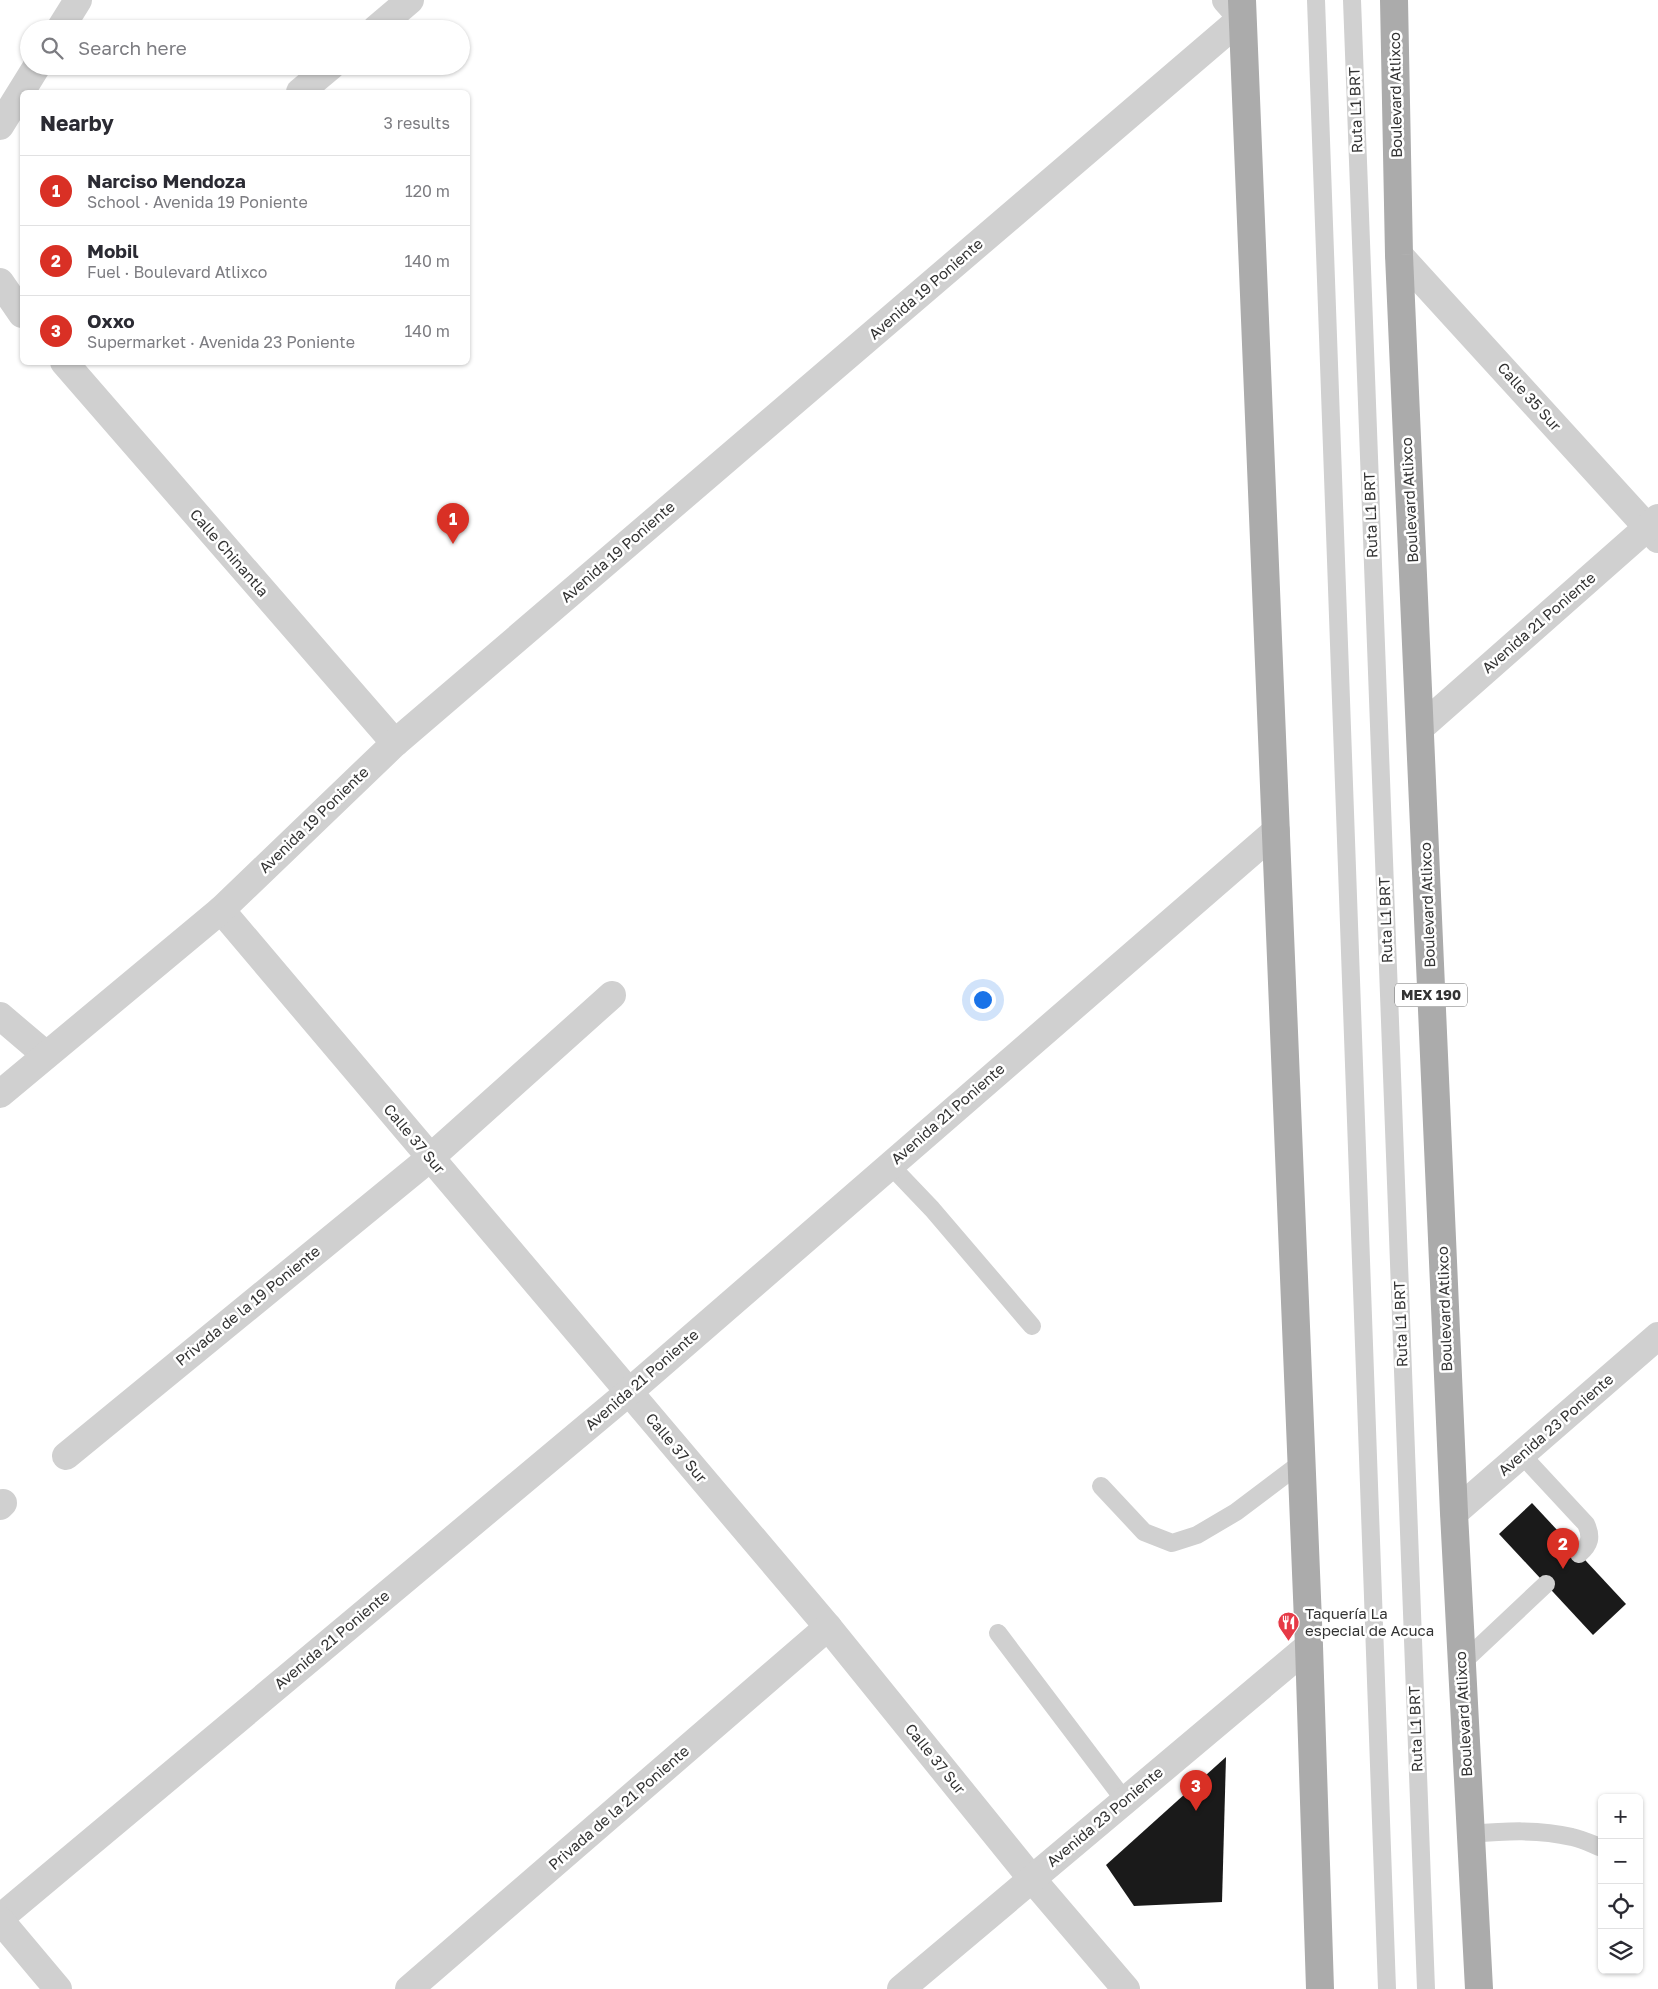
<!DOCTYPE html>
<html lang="en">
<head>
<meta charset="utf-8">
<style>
  body { margin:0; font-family:"Golos Text",sans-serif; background:#f2f2f3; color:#2b2b33 }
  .controls { position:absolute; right:15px; bottom:15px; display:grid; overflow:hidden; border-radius:8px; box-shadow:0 1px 4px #0004 }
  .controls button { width:45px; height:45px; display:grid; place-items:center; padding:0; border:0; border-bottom:1px solid #e1e1e2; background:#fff; color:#2b2b33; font:25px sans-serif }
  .you { position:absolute; left:982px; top:999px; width:18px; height:18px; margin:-12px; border:4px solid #fff; border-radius:50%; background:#1a73e8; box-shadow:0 0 0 8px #1a73e833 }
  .badge { display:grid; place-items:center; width:32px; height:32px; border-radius:50%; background:#d93025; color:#fff; font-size:16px; font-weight:700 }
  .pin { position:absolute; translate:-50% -41px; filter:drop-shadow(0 1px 2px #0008) }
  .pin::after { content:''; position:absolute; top:26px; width:18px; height:15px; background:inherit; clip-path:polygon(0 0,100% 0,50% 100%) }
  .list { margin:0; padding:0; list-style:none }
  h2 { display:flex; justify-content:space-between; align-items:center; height:65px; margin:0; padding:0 20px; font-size:21px }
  h2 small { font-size:16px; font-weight:400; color:#7c7c81 }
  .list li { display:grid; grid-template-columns:32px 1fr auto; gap:15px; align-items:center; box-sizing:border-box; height:70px; padding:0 20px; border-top:1px solid #e1e1e2 }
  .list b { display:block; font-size:19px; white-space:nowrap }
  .list p { margin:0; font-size:16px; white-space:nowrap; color:#7c7c81 }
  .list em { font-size:16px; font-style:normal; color:#7c7c81 }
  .icon { flex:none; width:28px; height:28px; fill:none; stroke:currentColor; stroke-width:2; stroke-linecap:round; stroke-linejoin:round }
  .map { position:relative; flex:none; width:1658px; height:1989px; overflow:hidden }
  .search { position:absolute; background:#fff; box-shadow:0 1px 4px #0004; left:20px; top:20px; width:450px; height:55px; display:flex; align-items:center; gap:12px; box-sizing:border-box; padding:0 18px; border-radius:28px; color:#7c7c81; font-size:19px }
  .panel { position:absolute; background:#fff; box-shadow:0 1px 4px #0004; left:20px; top:90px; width:450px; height:275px; border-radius:8px }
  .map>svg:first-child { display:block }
  .building { fill:#1a1a1a }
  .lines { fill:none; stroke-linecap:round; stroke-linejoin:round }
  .service { stroke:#d0d0d0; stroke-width:18 }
  .minor { stroke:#d0d0d0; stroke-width:28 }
  .primary { stroke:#ababab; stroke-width:28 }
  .labels { text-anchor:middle; stroke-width:5; stroke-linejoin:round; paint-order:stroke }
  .shield { fill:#fff; stroke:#707070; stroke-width:1 }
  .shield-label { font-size:14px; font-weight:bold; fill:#333 }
  .street-label { font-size:15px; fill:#333; stroke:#fff }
  .poi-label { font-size:15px; fill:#333; stroke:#fff; text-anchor:start }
</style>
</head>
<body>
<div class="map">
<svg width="1658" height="1989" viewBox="0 0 1658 1989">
  <rect width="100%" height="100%" fill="#fff"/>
  <g class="building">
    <polygon points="1532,1503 1626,1604 1593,1635 1499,1534"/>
    <polygon points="1226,1757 1222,1902 1134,1906 1106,1865"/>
  </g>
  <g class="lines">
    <g class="service">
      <polyline points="1316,0 1387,1989"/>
      <polyline points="1352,0 1426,1989"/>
      <polyline points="890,1165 932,1209 1032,1326"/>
      <path d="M 1521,1454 L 1586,1524 C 1592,1537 1590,1545 1579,1554"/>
      <polyline points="1101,1486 1144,1532 1172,1543 1197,1535 1236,1512 1301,1463"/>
      <polyline points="998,1633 1125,1801"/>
      <polyline points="1462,1663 1546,1584"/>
      <path d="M 1471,1834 C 1505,1831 1539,1829 1572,1837 C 1582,1839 1592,1844 1602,1848"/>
    </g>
    <g class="minor">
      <polyline points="60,29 78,0"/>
      <polyline points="376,29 410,0"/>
      <polyline points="300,92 331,66"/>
      <polyline points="0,126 37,66"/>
      <polyline points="1399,255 1658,539"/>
      <polyline points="0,282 22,314"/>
      <polyline points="64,362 395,743"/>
      <polyline points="1420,728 1658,518"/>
      <polyline points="221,910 828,1627 1032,1879 1126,1989"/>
      <polyline points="0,1016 46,1055"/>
      <polyline points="0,1094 221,910 395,743 1242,18 1226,0"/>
      <polyline points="66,1456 430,1158 612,995"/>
      <polyline points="0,1506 3,1503"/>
      <polyline points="1454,1513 1658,1336"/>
      <polyline points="0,1918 629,1392 1276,831"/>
      <polyline points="0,1920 58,1989"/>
      <polyline points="409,1989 828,1627"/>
      <polyline points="901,1989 1309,1646"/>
    </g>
    <g class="primary">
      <polyline points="1242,0 1309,1646 1320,1989"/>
      <polyline points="1394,0 1399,255 1454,1513 1479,1989"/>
    </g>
  </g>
  <defs>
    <symbol id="restaurant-pin" viewBox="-11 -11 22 30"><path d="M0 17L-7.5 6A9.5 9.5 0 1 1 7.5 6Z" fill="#e63946" stroke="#fff"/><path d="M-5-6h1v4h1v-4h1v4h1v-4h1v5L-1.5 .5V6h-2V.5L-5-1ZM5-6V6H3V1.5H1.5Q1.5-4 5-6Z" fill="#fff"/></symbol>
  </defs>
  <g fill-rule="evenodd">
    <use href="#restaurant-pin" x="1276" y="1610" width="25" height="34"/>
  </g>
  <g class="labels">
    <rect class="shield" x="1395" y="983.5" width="72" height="23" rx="4"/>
    <g class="shield-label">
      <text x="1431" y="1000">MEX 190</text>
    </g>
    <g class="street-label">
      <text transform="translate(1396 95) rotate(-91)" y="5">Boulevard Atlixco</text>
      <text transform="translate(1356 110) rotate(-92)" y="5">Ruta L1 BRT</text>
      <text transform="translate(926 289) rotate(-41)" y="5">Avenida 19 Poniente</text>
      <text transform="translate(1529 397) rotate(48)" y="5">Calle 35 Sur</text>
      <text transform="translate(1410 500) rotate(-93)" y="5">Boulevard Atlixco</text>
      <text transform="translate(1371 515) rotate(-92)" y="5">Ruta L1 BRT</text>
      <text transform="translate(618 552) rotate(-41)" y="5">Avenida 19 Poniente</text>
      <text transform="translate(229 553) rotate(49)" y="5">Calle Chinantla</text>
      <text transform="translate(1539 623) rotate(-41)" y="5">Avenida 21 Poniente</text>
      <text transform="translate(314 820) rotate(-44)" y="5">Avenida 19 Poniente</text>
      <text transform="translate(1428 905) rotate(-92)" y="5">Boulevard Atlixco</text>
      <text transform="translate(1386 920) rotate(-92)" y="5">Ruta L1 BRT</text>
      <text transform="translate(948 1114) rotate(-41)" y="5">Avenida 21 Poniente</text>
      <text transform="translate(414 1139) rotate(50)" y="5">Calle 37 Sur</text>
      <text transform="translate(248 1306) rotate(-39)" y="5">Privada de la 19 Poniente</text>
      <text transform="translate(1445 1309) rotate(-92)" y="5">Boulevard Atlixco</text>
      <text transform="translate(1401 1324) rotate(-92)" y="5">Ruta L1 BRT</text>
      <text transform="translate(642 1380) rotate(-41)" y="5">Avenida 21 Poniente</text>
      <text transform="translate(1556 1425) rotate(-41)" y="5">Avenida 23 Poniente</text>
      <text transform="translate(676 1448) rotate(50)" y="5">Calle 37 Sur</text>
      <text transform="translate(332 1640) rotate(-40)" y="5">Avenida 21 Poniente</text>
      <text transform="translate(1464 1714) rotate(-93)" y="5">Boulevard Atlixco</text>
      <text transform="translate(1416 1729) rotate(-92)" y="5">Ruta L1 BRT</text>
      <text transform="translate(935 1759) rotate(51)" y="5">Calle 37 Sur</text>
      <text transform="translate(619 1808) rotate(-41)" y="5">Privada de la 21 Poniente</text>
      <text transform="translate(1105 1817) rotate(-40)" y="5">Avenida 23 Poniente</text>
    </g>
    <g class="poi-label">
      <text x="1305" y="1619">Taquería La<tspan x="1305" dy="17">especial de Acuca</tspan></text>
    </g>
  </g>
</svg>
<div class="controls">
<button>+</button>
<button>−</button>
<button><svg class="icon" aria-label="locate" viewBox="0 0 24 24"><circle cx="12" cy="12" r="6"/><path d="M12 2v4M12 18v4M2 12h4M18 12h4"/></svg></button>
<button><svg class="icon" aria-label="layers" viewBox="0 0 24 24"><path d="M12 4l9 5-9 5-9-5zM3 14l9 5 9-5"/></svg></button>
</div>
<div class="you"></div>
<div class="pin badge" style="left:453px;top:544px">1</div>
<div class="pin badge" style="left:1563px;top:1569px">2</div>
<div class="pin badge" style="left:1196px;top:1811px">3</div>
<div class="search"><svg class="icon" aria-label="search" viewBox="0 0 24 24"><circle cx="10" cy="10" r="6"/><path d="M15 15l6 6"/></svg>Search here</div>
<section class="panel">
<h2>Nearby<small>3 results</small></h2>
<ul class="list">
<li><span class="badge">1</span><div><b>Narciso Mendoza</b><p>School · Avenida 19 Poniente</p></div><em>120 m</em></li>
<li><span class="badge">2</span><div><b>Mobil</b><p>Fuel · Boulevard Atlixco</p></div><em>140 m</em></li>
<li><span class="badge">3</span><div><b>Oxxo</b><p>Supermarket · Avenida 23 Poniente</p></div><em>140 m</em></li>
</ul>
</section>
</div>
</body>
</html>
